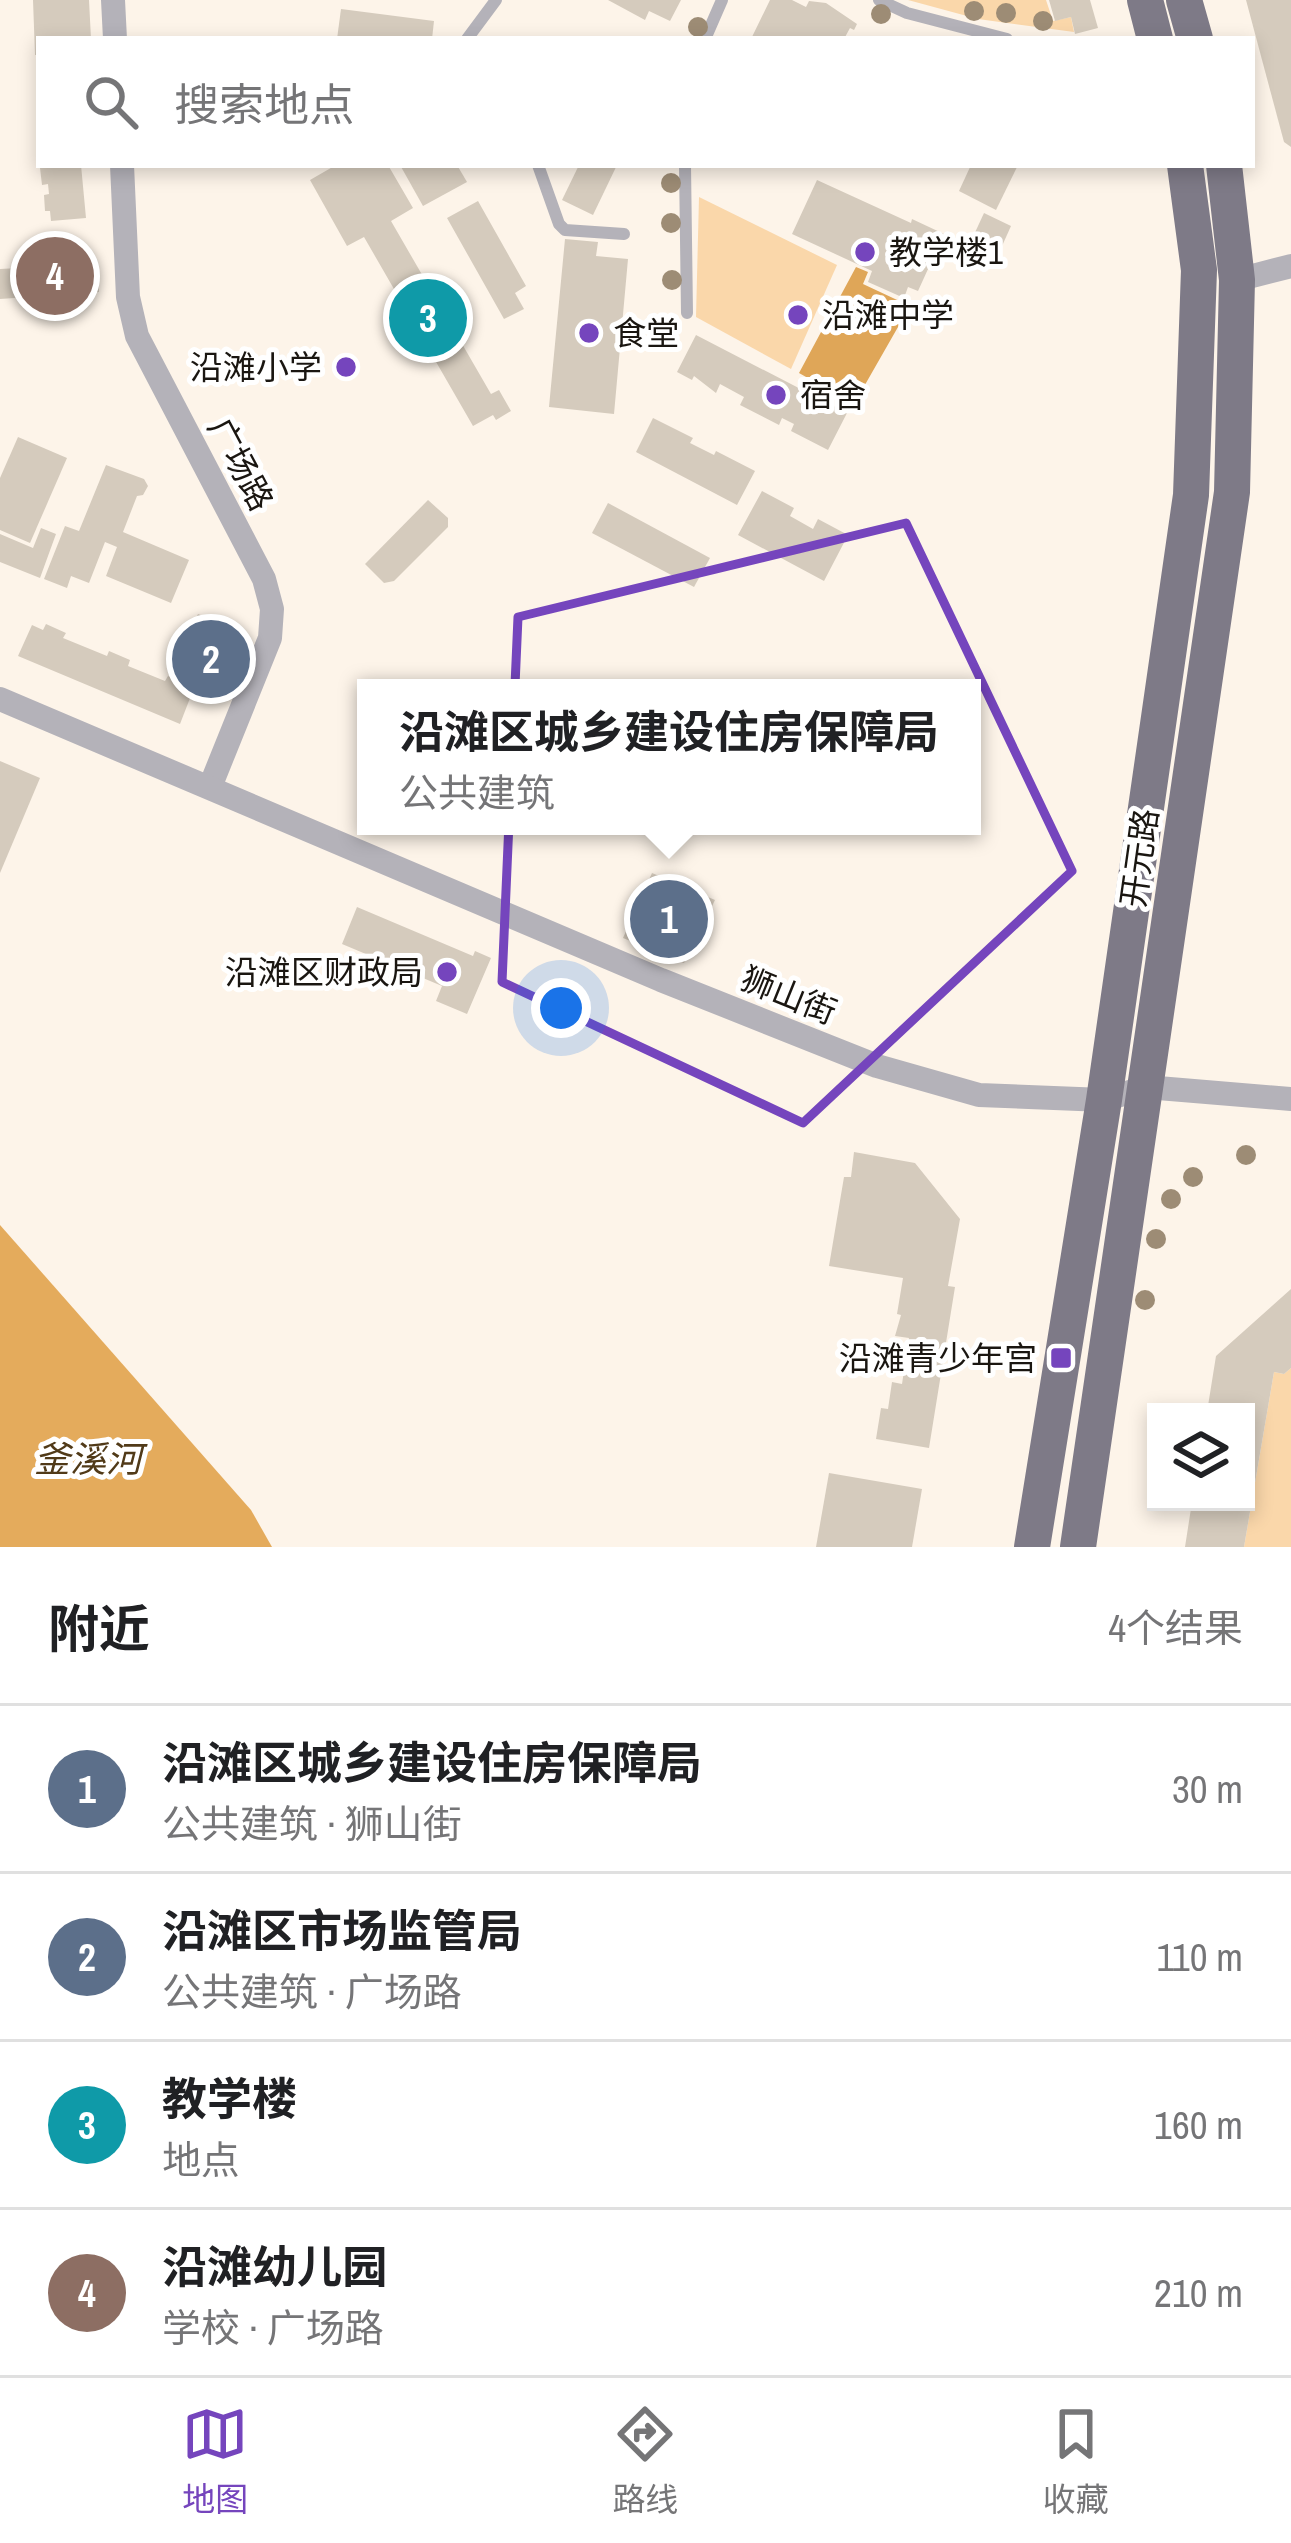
<!DOCTYPE html>
<html lang="zh">
<head>
<meta charset="utf-8">
<style>
  body { margin:0; font-family:"Archivo Narrow","Noto Sans SC",sans-serif; background:#f6f6f6; color:#202124 }
  .controls { position:absolute; right:36px; bottom:36px; display:grid; overflow:hidden; border-radius:0px; box-shadow:0 6px 18px #0003 }
  .controls button { width:108px; height:108px; display:grid; place-items:center; padding:0; border:0; border-bottom:3px solid #e0e0e0; background:#fff; color:#202124; font:60px sans-serif }
  .you { position:absolute; left:561px; top:1008px; width:42px; height:42px; margin:-30px; border:9px solid #fff; border-radius:50%; background:#1a73e8; box-shadow:0 0 0 18px #1a73e833 }
  .badge { display:grid; place-items:center; width:78px; height:78px; border-radius:50%; background:#7545bd; color:#fff; font-size:39px; font-weight:700 }
  .pin { position:absolute; translate:-50% -50%; border:6px solid #fff; box-shadow:0 3px 12px #0006 }
  .popup { position:absolute; left:357px; top:679px; width:624px; height:156px; box-sizing:border-box; display:grid; place-content:center; border-radius:0px; background:#fff; filter:drop-shadow(0 3px 9px #0005); font-size:39px; white-space:nowrap; color:#757577 }
  .popup b { font-size:45px; color:#202124 }
  .popup::after { content:''; position:absolute; left:50%; top:100%; margin-left:-24px; border:24px solid transparent; border-top-color:#fff }
  .list { margin:0; padding:0; list-style:none }
  h2 { display:flex; justify-content:space-between; align-items:center; height:156px; margin:0; padding:0 48px; font-size:51px }
  h2 small { font-size:39px; font-weight:400; color:#757577 }
  .list li { display:grid; grid-template-columns:78px 1fr auto; gap:36px; align-items:center; box-sizing:border-box; height:168px; padding:0 48px; border-top:3px solid #e0e0e0 }
  .list b { display:block; font-size:45px; white-space:nowrap }
  .list p { margin:0; font-size:39px; white-space:nowrap; color:#757577 }
  .list em { font-size:39px; font-style:normal; color:#757577 }
  .icon { flex:none; width:66px; height:66px; fill:none; stroke:currentColor; stroke-width:2; stroke-linecap:round; stroke-linejoin:round }
  .map { position:relative; flex:none; width:1291px; height:1547px; overflow:hidden }
  .search { position:absolute; background:#fff; box-shadow:0 6px 18px #0003; left:36px; right:36px; top:36px; height:132px; display:flex; align-items:center; gap:30px; box-sizing:border-box; padding:0 42px; border-radius:0px; color:#757577; font-size:45px }
  .sheet { height:828px; background:#fff }
  nav { display:flex; justify-content:space-around; align-items:center; box-sizing:border-box; height:168px; border-top:3px solid #e0e0e0; background:#fff; font-size:33px; color:#757577 }
  nav a { display:grid; justify-items:center; gap:6px }
  nav .on { color:#7545bd }
  .map>svg:first-child { display:block }
  .green { fill:#fad7aa }
  .forest { fill:#dfa658 }
  .water { fill:#e4ab5c }
  .building { fill:#d5cbbd }
  .lines { fill:none; stroke-linecap:round; stroke-linejoin:round }
  .service { stroke:#b4b2b9; stroke-width:12 }
  .minor { stroke:#b4b2b9; stroke-width:24 }
  .primary { stroke:#7e7a87; stroke-width:36 }
  .tree { fill:#9d8c75 }
  .marked { fill:none; stroke:#7545bd; stroke-width:9; stroke-linejoin:round }
  .poi-dot { fill:#7545bd; stroke:#fff; stroke-width:4.5 }
  .labels { text-anchor:middle; stroke-width:10; stroke-linejoin:round; paint-order:stroke }
  .poi-label { font-size:33px; fill:#1a1611; stroke:#fff; text-anchor:start }
  .street-label { font-size:33px; fill:#1a1611; stroke:#fff }
  .water-label { font-size:36px; font-style:italic; fill:#513a18; stroke:#fff }
</style>
</head>
<body>
<div class="map">
<svg width="1291" height="1547" viewBox="0 0 1291 1547">
  <rect width="100%" height="100%" fill="#fdf4e9"/>
  <g class="green">
    <polygon points="908,0 1046,0 1053,21 1071,17 1074,32 978,19"/>
    <polygon points="699,197 837,265 791,369 696,317"/>
    <polygon points="1291,1368 1291,1547 1244,1547 1274,1372 1284,1374"/>
  </g>
  <polygon class="forest" points="856,267 868,272 863,284 910,306 854,404 799,373"/>
  <polygon class="water" points="0,1225 251,1510 272,1547 0,1547"/>
  <g class="building">
    <polygon points="33,0 89,0 91,39 39,39 39,55 35,55"/>
    <polygon points="608,0 681,0 670,21 649,11 645,20"/>
    <polygon points="770,0 792,0 806,7 809,1 826,3 857,24 854,30 850,28 844,39 751,39"/>
    <polygon points="1049,0 1090,0 1098,28 1075,34 1071,17 1055,21"/>
    <polygon points="1246,0 1291,0 1291,147 1284,142"/>
    <polygon points="341,9 434,21 432,39 337,39"/>
    <polygon points="46,165 81,165 86,218 51,221 50,211 45,211 44,195 49,194 48,184 42,185 40,168"/>
    <polygon points="336,165 388,165 413,208 391,221 491,394 499,390 511,411 496,420 493,415 473,426 364,237 347,246 310,180"/>
    <polygon points="400,165 457,165 467,182 423,206"/>
    <polygon points="579,165 617,165 593,215 562,200"/>
    <polygon points="971,165 1018,165 996,210 959,191"/>
    <polygon points="817,180 911,223 912,219 944,234 918,291 908,287 904,298 868,282 872,271 792,234"/>
    <polygon points="478,201 526,286 515,293 524,309 504,319 447,218"/>
    <polygon points="984,213 1011,226 993,266 966,252"/>
    <polygon points="565,239 598,242 596,256 628,259 614,414 549,407"/>
    <polygon points="97,264 99,292 0,299 0,269"/>
    <polygon points="696,335 847,413 828,450 791,431 794,424 782,418 779,425 740,405 744,397 720,384 716,393 694,376 692,380 677,372"/>
    <polygon points="653,418 693,438 690,443 714,455 716,451 755,471 737,505 636,452"/>
    <polygon points="18,437 67,458 30,543 0,530 0,478"/>
    <polygon points="106,465 144,479 148,486 143,495 137,496 123,532 189,560 171,603 106,576 117,547 105,542 89,583 71,576 67,588 44,579 65,526 79,531"/>
    <polygon points="762,491 794,508 790,516 813,529 818,519 848,535 824,581 738,535"/>
    <polygon points="428,500 448,518 448,527 394,581 384,583 365,564"/>
    <polygon points="608,503 710,558 694,587 592,533"/>
    <polygon points="41,528 56,534 40,578 0,562 0,534 33,548"/>
    <polygon points="198,614 245,633 217,702 192,693 180,724 18,656 32,625 43,630 46,624 66,633 63,638 107,656 109,651 130,660 128,666 165,681 168,676 179,680 176,686 184,689 190,676 184,674 190,660 185,658 197,630 191,628"/>
    <polygon points="0,761 40,778 0,873"/>
    <polygon points="652,873 715,900 684,963 623,938"/>
    <polygon points="357,907 473,956 475,951 491,958 467,1014 436,1001 442,986 342,944"/>
    <polygon points="854,1152 915,1163 960,1219 948,1286 955,1287 929,1448 876,1439 881,1408 888,1409 892,1382 902,1384 909,1338 895,1336 901,1315 897,1314 903,1278 829,1266 844,1177 851,1177"/>
    <polygon points="1291,1289 1291,1368 1284,1374 1274,1372 1244,1547 1185,1547 1192,1502 1246,1502 1246,1412 1207,1412 1216,1356"/>
    <polygon points="829,1473 922,1489 912,1547 816,1547"/>
  </g>
  <g class="lines">
    <g class="service">
      <polyline points="879,0 907,13 1007,39"/>
      <polyline points="467,39 496,0"/>
      <polyline points="705,39 722,0"/>
      <polyline points="538,165 559,224 565,230 624,234"/>
      <polyline points="685,165 687,313"/>
    </g>
    <g class="minor">
      <polyline points="113,0 115,39"/>
      <polyline points="122,165 128,297 137,336 264,579 272,609 270,638 210,787"/>
      <polyline points="1237,280 1291,266"/>
      <polyline points="0,699 661,980 877,1066 979,1095 1104,1100 1146,1087 1291,1099"/>
    </g>
    <g class="primary">
      <polyline points="1145,0 1155,39"/>
      <polyline points="1184,0 1195,39"/>
      <polyline points="1032,1547 1104,1100 1191,495 1199,270 1185,165"/>
      <polyline points="1078,1547 1232,492 1237,280 1224,165"/>
    </g>
  </g>
  <g class="tree">
    <circle cx="974" cy="11" r="10"/>
    <circle cx="1006" cy="13" r="10"/>
    <circle cx="881" cy="14" r="10"/>
    <circle cx="1043" cy="21" r="10"/>
    <circle cx="698" cy="27" r="10"/>
    <circle cx="671" cy="183" r="10"/>
    <circle cx="671" cy="223" r="10"/>
    <circle cx="672" cy="280" r="10"/>
    <circle cx="1246" cy="1155" r="10"/>
    <circle cx="1193" cy="1177" r="10"/>
    <circle cx="1171" cy="1199" r="10"/>
    <circle cx="1156" cy="1239" r="10"/>
    <circle cx="1145" cy="1300" r="10"/>
  </g>
  <path class="marked" d="M 906,523 L 1072,871 L 803,1123 L 502,982 L 518,617 Z"/>
  <g class="poi-dot">
    <circle cx="865" cy="252" r="12"/>
    <circle cx="798" cy="315" r="12"/>
    <circle cx="589" cy="333" r="12"/>
    <circle cx="346" cy="367" r="12"/>
    <circle cx="776" cy="395" r="12"/>
    <circle cx="447" cy="972" r="12"/>
    <rect x="1049" y="1346" width="24" height="24" rx="6"/>
  </g>
  <g class="labels">
    <g class="poi-label">
      <text x="889" y="264">教学楼1</text>
      <text x="822" y="327">沿滩中学</text>
      <text x="613" y="345">食堂</text>
      <text x="322" y="379" text-anchor="end">沿滩小学</text>
      <text x="800" y="407">宿舍</text>
      <text x="423" y="984" text-anchor="end">沿滩区财政局</text>
      <text x="1037" y="1370" text-anchor="end">沿滩青少年宫</text>
    </g>
    <g class="street-label">
      <text transform="translate(241 464) rotate(62)" y="12">广场路</text>
      <text transform="translate(1139 858) rotate(-82)" y="12">开元路</text>
      <text transform="translate(789 995) rotate(22)" y="12">狮山街</text>
    </g>
    <g class="water-label">
      <text x="88" y="1472">釜溪河</text>
    </g>
  </g>
</svg>
<div class="controls">
<button><svg class="icon" aria-label="layers" viewBox="0 0 24 24"><path d="M12 4l9 5-9 5-9-5zM3 14l9 5 9-5"/></svg></button>
</div>
<div class="you"></div>
<div class="pin badge" style="left:669px;top:919px;background:#5c6f8a">1</div>
<div class="popup"><b>沿滩区城乡建设住房保障局</b>公共建筑</div>
<div class="pin badge" style="left:211px;top:659px;background:#5c6f8a">2</div>
<div class="pin badge" style="left:428px;top:318px;background:#0f9aa8">3</div>
<div class="pin badge" style="left:55px;top:276px;background:#8d6e63">4</div>
<div class="search"><svg class="icon" aria-label="search" viewBox="0 0 24 24"><circle cx="10" cy="10" r="6"/><path d="M15 15l6 6"/></svg>搜索地点</div>
</div>
<section class="sheet">
<h2>附近<small>4个结果</small></h2>
<ul class="list">
<li><span class="badge" style="background:#5c6f8a">1</span><div><b>沿滩区城乡建设住房保障局</b><p>公共建筑 · 狮山街</p></div><em>30 m</em></li>
<li><span class="badge" style="background:#5c6f8a">2</span><div><b>沿滩区市场监管局</b><p>公共建筑 · 广场路</p></div><em>110 m</em></li>
<li><span class="badge" style="background:#0f9aa8">3</span><div><b>教学楼</b><p>地点</p></div><em>160 m</em></li>
<li><span class="badge" style="background:#8d6e63">4</span><div><b>沿滩幼儿园</b><p>学校 · 广场路</p></div><em>210 m</em></li>
</ul>
</section>
<nav>
<a class="on"><svg class="icon" aria-label="map" viewBox="0 0 24 24"><path d="M3 6l6-2 6 2 6-2v14l-6 2-6-2-6 2zM9 4v14M15 6v14"/></svg>地图</a>
<a><svg class="icon" aria-label="directions" viewBox="0 0 24 24"><path d="M12 3l9 9-9 9-9-9zM9 14v-3h6M13 9l2 2-2 2"/></svg>路线</a>
<a><svg class="icon" aria-label="saved" viewBox="0 0 24 24"><path d="M7 4h10v16l-5-4-5 4z"/></svg>收藏</a>
</nav>
</body>
</html>
